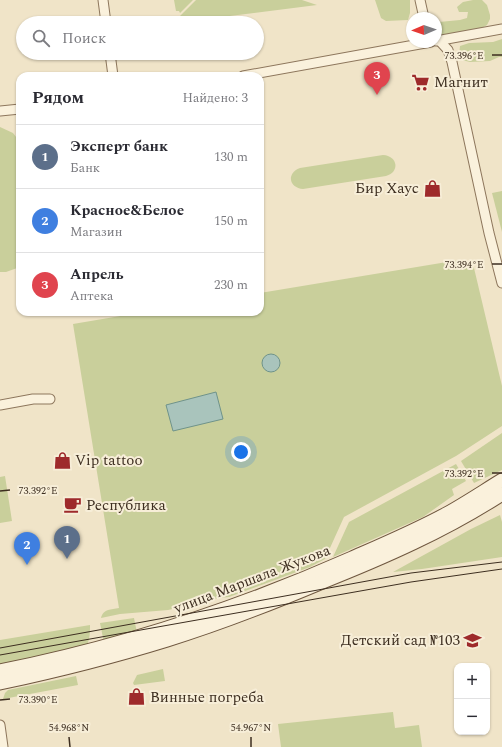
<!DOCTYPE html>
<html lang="ru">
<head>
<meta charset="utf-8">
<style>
  body { margin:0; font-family:Spectral,serif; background:#f2f2f3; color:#2b2b33 }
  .controls { position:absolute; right:12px; bottom:12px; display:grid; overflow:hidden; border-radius:8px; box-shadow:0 1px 3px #0004 }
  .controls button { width:36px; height:36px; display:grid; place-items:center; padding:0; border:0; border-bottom:1px solid #e1e1e2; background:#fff; color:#2b2b33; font:20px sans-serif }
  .compass { position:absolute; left:406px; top:12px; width:36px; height:36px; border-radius:50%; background:#fff; box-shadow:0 1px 3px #0004; rotate:268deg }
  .you { position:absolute; left:241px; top:452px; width:14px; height:14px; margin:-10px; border:3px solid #fff; border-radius:50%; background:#1a73e8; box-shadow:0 0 0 6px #1a73e833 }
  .badge { display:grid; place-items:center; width:26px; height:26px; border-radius:50%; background:#9e2a2b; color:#fff; font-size:13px; font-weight:700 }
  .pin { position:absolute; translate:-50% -33px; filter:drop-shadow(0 1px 2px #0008) }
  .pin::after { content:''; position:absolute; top:21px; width:14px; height:12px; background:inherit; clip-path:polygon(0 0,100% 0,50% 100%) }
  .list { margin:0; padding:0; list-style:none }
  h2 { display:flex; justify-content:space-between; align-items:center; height:52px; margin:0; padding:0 16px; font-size:17px }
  h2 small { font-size:13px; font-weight:400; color:#7c7c81 }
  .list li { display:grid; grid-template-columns:26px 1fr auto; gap:12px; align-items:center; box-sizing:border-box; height:64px; padding:0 16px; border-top:1px solid #e1e1e2 }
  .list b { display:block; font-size:15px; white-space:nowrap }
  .list p { margin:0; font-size:13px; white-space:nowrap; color:#7c7c81 }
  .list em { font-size:13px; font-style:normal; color:#7c7c81 }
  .icon { flex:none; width:22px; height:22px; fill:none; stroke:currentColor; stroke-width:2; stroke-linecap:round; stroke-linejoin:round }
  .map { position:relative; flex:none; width:502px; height:747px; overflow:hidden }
  .search { position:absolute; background:#fff; box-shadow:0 1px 3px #0004; left:16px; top:16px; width:248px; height:44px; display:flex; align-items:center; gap:10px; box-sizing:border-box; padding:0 14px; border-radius:22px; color:#7c7c81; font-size:15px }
  .panel { position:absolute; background:#fff; box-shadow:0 1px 3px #0004; left:16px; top:72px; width:248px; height:244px; border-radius:12px }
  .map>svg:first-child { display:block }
  .green { fill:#c9cf9b }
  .water { fill:#a9c4bc; stroke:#6f938a }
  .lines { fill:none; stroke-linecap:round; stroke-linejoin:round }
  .minor-casing { stroke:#8d765c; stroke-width:11 }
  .secondary-casing { stroke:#6f573f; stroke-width:15 }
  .minor { stroke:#faf1dc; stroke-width:9 }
  .secondary { stroke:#faf1dc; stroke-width:13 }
  .tram { stroke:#3d2e20; stroke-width:1 }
  .ticks { fill:none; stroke:#3d2e20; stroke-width:1.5 }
  .labels { text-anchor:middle; stroke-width:4; stroke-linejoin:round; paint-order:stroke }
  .poi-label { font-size:15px; fill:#3d2e20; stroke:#f7eed8; text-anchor:start }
  .street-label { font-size:15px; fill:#3d2e20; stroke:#f7eed8 }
  .ticks-label { font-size:10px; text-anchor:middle; fill:#3d2e20; stroke:#f7eed8; stroke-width:4; stroke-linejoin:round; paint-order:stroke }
</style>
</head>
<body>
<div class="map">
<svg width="502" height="747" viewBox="0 0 502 747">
  <rect width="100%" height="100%" fill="#f0e4c8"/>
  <g class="green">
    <polygon points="174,0 193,0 180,13 179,11 176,11"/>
    <polygon points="196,0 302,0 317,5 181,22 180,16"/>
    <polygon points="375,0 410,0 410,13 408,20 386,21 381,18"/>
    <polygon points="473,0 482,0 487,5 490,15 490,19 487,25 478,30 445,36 436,32 436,24 439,22 460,20 467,18 468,12 459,12 457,7 463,2"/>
    <polygon points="502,39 502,57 499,57 490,61 470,62 462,60 459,56 460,46 469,43 493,42"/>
    <polygon points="0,127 13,133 20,142 20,267 6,272 0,272"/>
    <path d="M 383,155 C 398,156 400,172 386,176 L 303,189 C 289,188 286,173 300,168 Z"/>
    <polygon points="502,191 502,232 492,193"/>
    <path d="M 464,260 L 474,268 L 502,386 L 502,426 L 456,456 L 344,517 L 325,559 L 310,567 L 229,597 L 219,598 L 168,610 L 120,614 L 101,618 C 104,608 111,610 119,608 L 73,324 L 144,312 L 260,312 L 260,293 L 453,261 Z"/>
    <polygon points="502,433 502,470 474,483 461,461"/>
    <polygon points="456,464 466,481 452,489 454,495 423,517 333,557 349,522"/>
    <polygon points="5,476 12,521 0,523 0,477"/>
    <polygon points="500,515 502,522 502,557 422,569 393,572 471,529"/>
    <polygon points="134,618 137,633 104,643 100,623"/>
    <path d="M 90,625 C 90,632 90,638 87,645 L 0,667 L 0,640 Z"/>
    <polygon points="163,669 165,681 134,685 133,683 137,675"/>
    <polygon points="76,676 78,685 3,699 5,693 8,690"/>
    <polygon points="393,712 395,728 419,725 422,747 281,747 278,724"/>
  </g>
  <g class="water">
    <circle cx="271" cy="363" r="9"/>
    <polygon points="216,392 223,419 173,431 166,405"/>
  </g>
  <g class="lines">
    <defs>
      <g id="minor">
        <polyline points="103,0 106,23"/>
        <polyline points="420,0 424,18"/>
        <polyline points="436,37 448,50 452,62 489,233 502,283"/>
        <polyline points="436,41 502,29"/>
        <polyline points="110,53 113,76"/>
        <polyline points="243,76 431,42"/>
        <polyline points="0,111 20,109"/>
        <polyline points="0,405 33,399 50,399"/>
        <polyline points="0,725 3,747"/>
      </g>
      <g id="secondary">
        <path d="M 0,671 C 121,647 239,608 352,558 C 384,544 417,530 448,513 C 466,503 484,491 502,480"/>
        <path d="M 0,683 C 56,671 112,657 167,640 C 219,624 270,604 320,583 C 383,558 445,531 502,494"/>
      </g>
    </defs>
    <use href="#minor" class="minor-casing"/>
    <use href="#secondary" class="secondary-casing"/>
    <use href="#minor" class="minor"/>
    <use href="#secondary" class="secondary"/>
    <g class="tram">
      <polyline points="0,648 411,573 502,562"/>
      <polyline points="0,655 411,582 502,569"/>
    </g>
  </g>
  <path class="ticks" d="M 492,55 L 502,55M 492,264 L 502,264M 492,473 L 502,473M 0,491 L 10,490M 0,700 L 10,699M 69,737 L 70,747M 251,737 L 251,747"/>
  <defs>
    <symbol id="supermarket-bare" viewBox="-9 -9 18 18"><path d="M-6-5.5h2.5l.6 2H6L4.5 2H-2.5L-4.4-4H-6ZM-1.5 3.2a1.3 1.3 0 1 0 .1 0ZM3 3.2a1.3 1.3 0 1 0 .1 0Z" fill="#9e2a2b" stroke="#f7eed8" stroke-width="2.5" paint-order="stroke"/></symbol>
    <symbol id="shop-bare" viewBox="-9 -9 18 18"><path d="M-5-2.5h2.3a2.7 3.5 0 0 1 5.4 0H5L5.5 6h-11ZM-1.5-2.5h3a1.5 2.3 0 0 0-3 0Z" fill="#9e2a2b" stroke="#f7eed8" stroke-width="2.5" paint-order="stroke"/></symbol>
    <symbol id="cafe-bare" viewBox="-9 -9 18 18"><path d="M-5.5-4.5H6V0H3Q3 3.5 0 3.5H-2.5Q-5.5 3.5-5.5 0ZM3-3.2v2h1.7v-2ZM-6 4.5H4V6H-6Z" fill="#9e2a2b" stroke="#f7eed8" stroke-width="2.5" paint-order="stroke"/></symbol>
    <symbol id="school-bare" viewBox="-9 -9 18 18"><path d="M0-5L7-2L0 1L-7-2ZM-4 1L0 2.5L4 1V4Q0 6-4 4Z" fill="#9e2a2b" stroke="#f7eed8" stroke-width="2.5" paint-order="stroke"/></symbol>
  </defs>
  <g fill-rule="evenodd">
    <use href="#supermarket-bare" x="408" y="70" width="25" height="25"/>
    <use href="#shop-bare" x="420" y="176" width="25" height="25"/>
    <use href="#shop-bare" x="50" y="448" width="25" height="25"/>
    <use href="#cafe-bare" x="60" y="492" width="25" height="25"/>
    <use href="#school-bare" x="460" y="628" width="25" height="25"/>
    <use href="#shop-bare" x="124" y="684" width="25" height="25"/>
  </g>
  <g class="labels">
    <g class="poi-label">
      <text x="434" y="87">Магнит</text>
      <text x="419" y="193" text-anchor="end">Бир Хаус</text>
      <text x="75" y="465">Vip tattoo</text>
      <text x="86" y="510">Республика</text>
      <text x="460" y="645" text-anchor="end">Детский сад №103</text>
      <text x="150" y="702">Винные погреба</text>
    </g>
    <g class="street-label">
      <text transform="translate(252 579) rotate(-21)" y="5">улица Маршала Жукова</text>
    </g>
  </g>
  <g class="ticks-label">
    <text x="464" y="59">73.396°E</text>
    <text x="464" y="268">73.394°E</text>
    <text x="464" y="477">73.392°E</text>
    <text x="38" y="494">73.392°E</text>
    <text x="38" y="703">73.390°E</text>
    <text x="69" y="731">54.968°N</text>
    <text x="251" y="731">54.967°N</text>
  </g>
</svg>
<div class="controls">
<button>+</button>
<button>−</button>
</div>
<svg class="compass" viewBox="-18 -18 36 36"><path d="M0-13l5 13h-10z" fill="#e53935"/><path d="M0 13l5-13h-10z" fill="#7c7c81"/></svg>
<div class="you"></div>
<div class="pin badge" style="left:67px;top:559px;background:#5c6f8a">1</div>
<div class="pin badge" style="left:27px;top:565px;background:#3f7fe0">2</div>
<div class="pin badge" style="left:377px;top:95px;background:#e0444e">3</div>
<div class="search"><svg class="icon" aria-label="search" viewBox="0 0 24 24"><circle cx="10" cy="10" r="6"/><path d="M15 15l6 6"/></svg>Поиск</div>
<section class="panel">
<h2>Рядом<small>Найдено: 3</small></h2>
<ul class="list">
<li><span class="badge" style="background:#5c6f8a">1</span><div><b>Эксперт банк</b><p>Банк</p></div><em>130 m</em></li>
<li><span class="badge" style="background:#3f7fe0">2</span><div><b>Красное&amp;Белое</b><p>Магазин</p></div><em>150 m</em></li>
<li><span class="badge" style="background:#e0444e">3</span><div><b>Апрель</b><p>Аптека</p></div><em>230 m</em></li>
</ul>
</section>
</div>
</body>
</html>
